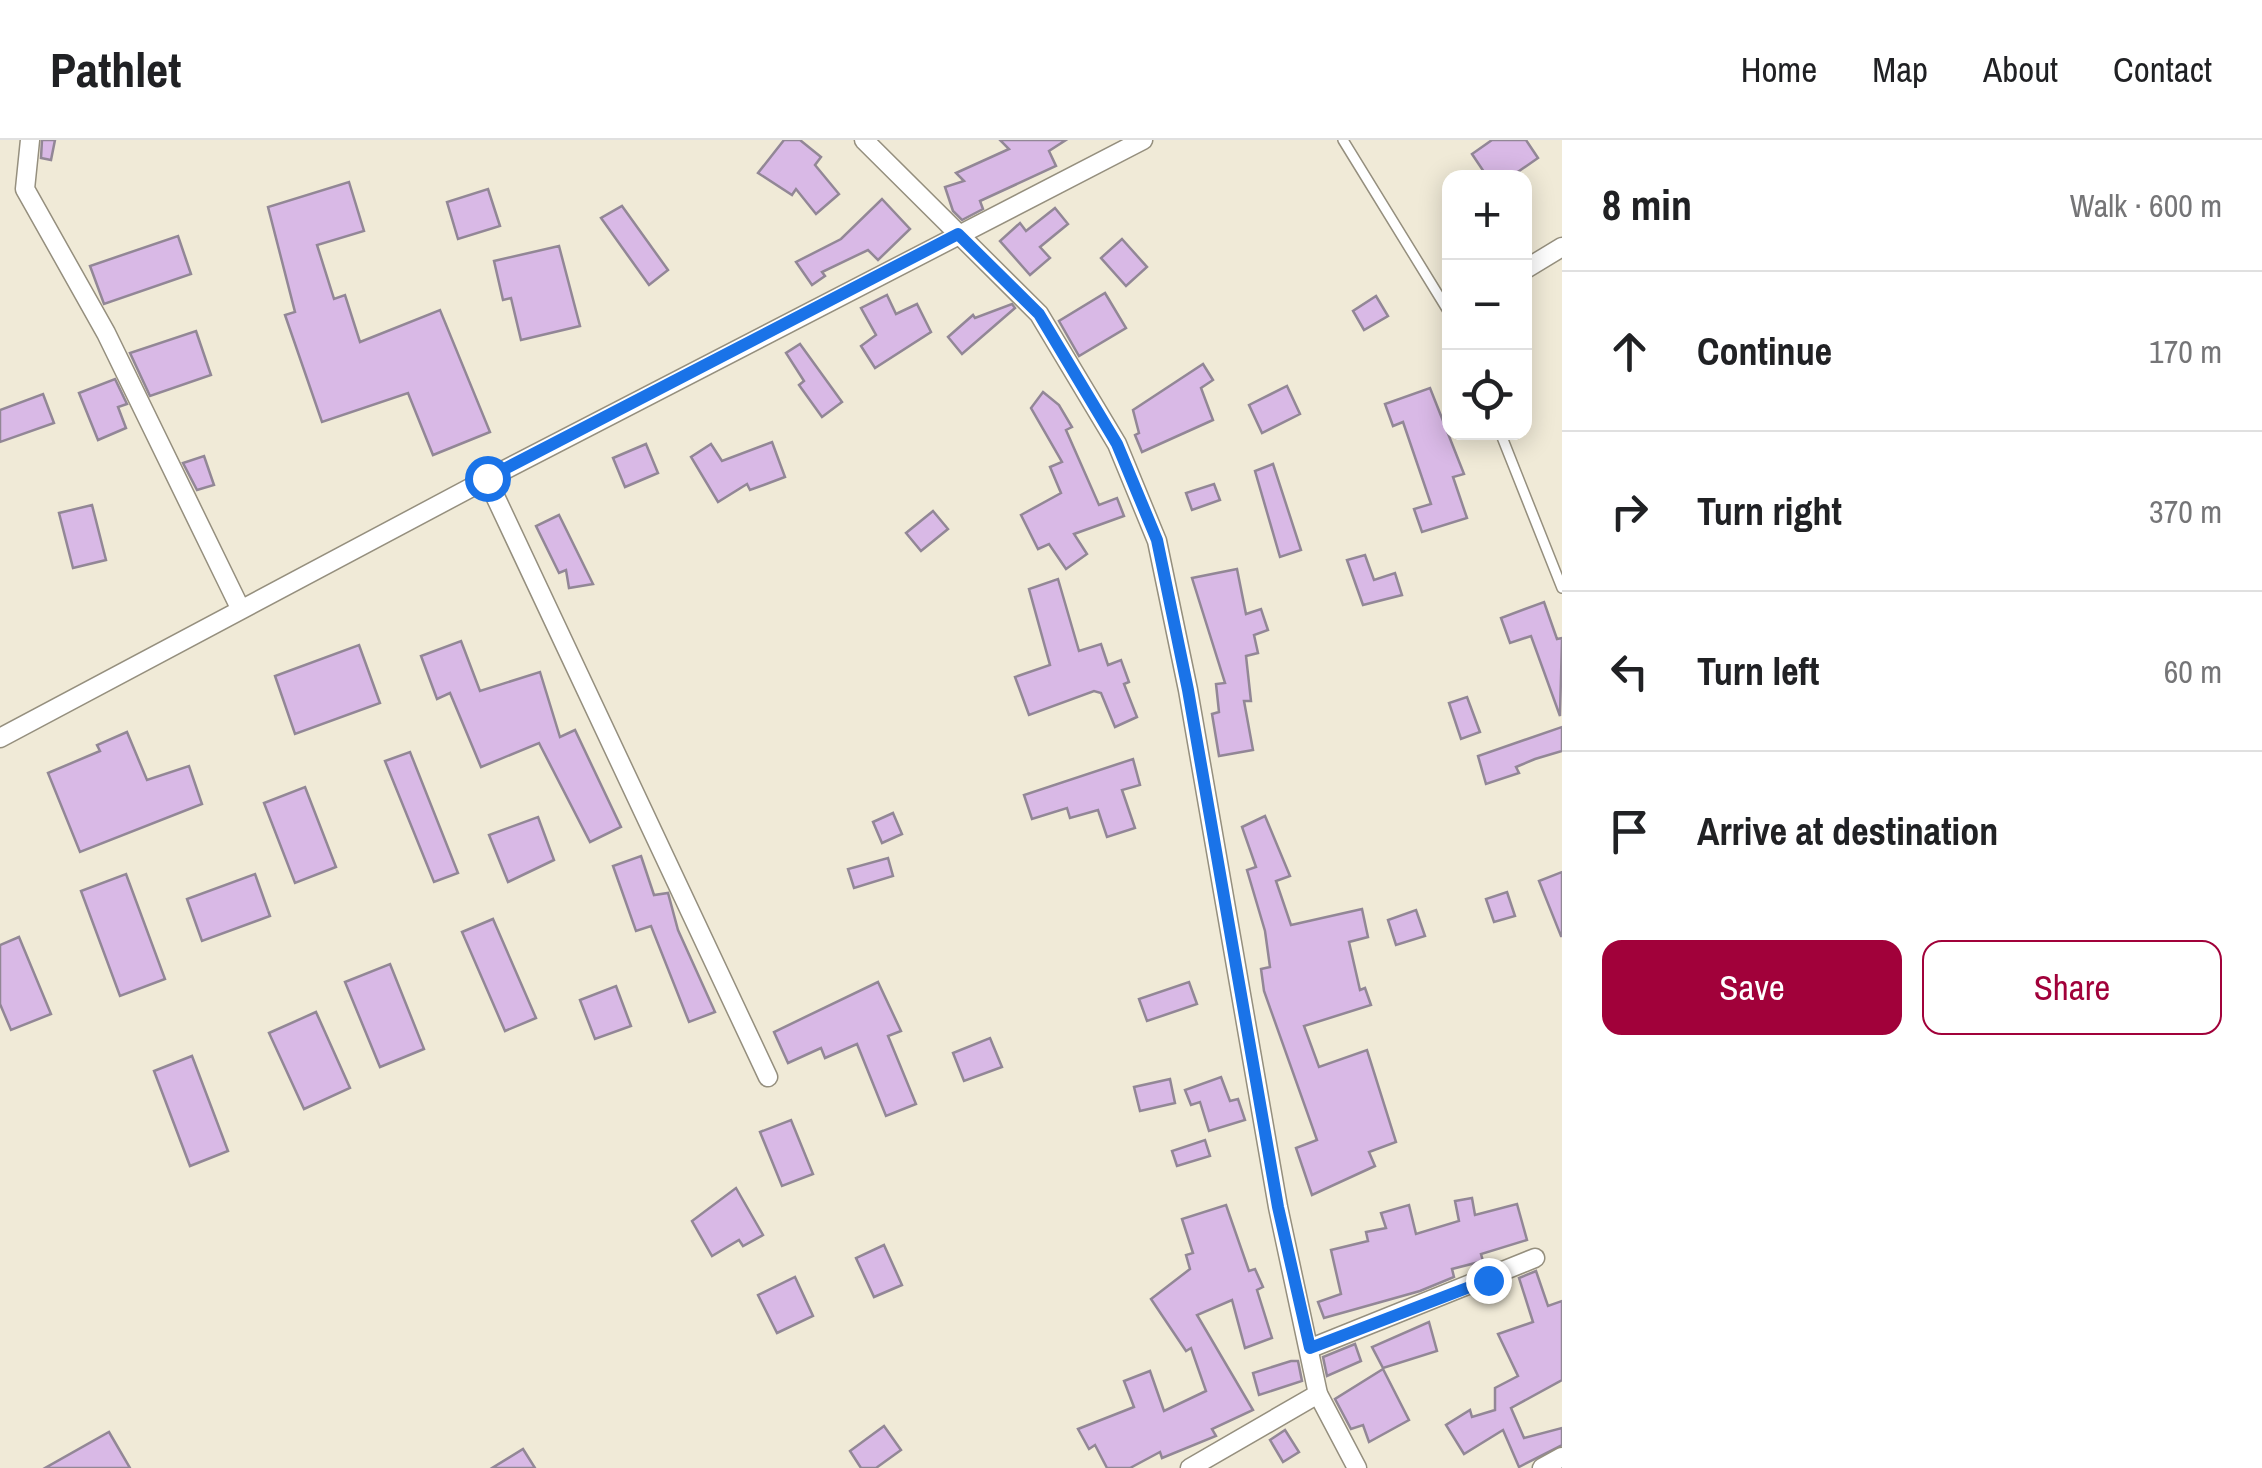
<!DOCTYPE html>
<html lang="en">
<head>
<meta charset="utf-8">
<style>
  body { margin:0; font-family:"Archivo Narrow",sans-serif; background:#f6f6f6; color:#202124 }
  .controls { position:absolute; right:30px; top:30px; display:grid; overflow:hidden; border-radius:20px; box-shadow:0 5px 25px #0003 }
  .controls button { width:90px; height:90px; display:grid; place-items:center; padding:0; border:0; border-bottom:2px solid #e0e0e0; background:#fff; color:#202124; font:50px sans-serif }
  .stop { position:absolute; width:30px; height:30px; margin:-22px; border:8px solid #1a73e8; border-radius:50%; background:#fff }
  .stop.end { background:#1a73e8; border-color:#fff; box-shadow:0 2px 10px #0008 }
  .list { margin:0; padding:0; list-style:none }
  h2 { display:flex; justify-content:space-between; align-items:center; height:130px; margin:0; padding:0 40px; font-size:42px }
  h2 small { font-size:32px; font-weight:400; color:#757577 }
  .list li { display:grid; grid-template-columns:65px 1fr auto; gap:30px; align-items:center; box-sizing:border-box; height:160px; padding:0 40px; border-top:2px solid #e0e0e0 }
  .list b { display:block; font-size:38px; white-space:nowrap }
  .list em { font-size:32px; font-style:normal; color:#757577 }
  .actions { display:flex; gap:20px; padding:30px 40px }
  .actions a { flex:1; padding:22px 0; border:2px solid #a1013a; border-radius:20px; text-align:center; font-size:35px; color:#a1013a }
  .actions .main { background:#a1013a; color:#fff }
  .icon { flex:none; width:55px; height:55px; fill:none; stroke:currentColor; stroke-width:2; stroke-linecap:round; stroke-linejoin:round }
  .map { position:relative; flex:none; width:1562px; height:1328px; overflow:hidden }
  header { display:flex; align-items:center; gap:60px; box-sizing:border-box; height:140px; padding:0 50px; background:#fff; border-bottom:2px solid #e0e0e0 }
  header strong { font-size:48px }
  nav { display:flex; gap:55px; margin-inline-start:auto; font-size:35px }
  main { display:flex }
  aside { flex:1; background:#fff }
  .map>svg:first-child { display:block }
  .building { fill:#d9b9e6; stroke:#928796; stroke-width:2.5 }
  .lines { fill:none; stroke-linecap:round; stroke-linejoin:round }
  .lane-casing { stroke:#958f7e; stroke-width:12 }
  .street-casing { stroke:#958f7e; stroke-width:21 }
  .lane { stroke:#fff; stroke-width:9 }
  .street { stroke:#fff; stroke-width:18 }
  .route { stroke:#1a73e8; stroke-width:12 }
</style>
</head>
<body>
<header>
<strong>Pathlet</strong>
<nav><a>Home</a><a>Map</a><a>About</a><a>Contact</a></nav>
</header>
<main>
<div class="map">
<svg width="1562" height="1328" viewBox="0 0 1562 1328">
  <rect width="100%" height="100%" fill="#f0ead7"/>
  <g class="building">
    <polygon points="42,0 55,0 51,20 41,18"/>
    <polygon points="784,0 800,0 821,17 815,25 839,54 816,74 796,49 792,55 758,33"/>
    <polygon points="1000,0 1066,0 1049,11 1056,26 980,61 983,69 962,80 953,71 945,47 964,41 956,33 1009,9"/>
    <polygon points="1492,0 1526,0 1538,18 1509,38 1488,38 1472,14"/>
    <polygon points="349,42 364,91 317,105 334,159 345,155 360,202 440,170 490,292 433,315 408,253 322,282 285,175 295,172 268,67"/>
    <polygon points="488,49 500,86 458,99 447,62"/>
    <polygon points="882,59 910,89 878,120 868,110 822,132 825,136 812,145 796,122 841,99"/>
    <polygon points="622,66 668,130 649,145 601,78"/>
    <polygon points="1055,68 1068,84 1040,107 1050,118 1030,135 1000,101 1020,83 1026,91"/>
    <polygon points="178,96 191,134 104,164 90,126"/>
    <polygon points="1122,99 1147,127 1126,146 1101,118"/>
    <polygon points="559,106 580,186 521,200 511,158 503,160 494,121"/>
    <polygon points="1105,153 1126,188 1079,216 1059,181"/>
    <polygon points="887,155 896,174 917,164 931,192 875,228 861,206 876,195 861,168"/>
    <polygon points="1376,156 1388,176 1364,190 1353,171"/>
    <polygon points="1012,164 1015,168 962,214 948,197 973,175 975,178"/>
    <polygon points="196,191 211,235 150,256 130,213"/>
    <polygon points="800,204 842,262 822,277 799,245 804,241 786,213"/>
    <polygon points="1203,224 1213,240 1201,248 1213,280 1142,312 1135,295 1139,293 1133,270"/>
    <polygon points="115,239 127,264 118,267 126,288 98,300 79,253"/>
    <polygon points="1287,246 1300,274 1262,293 1249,265"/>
    <polygon points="1430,248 1464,334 1453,337 1467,378 1422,392 1414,369 1431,364 1403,282 1393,286 1385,264"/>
    <polygon points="1043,252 1059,265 1072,287 1066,290 1099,365 1117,358 1124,376 1074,394 1087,414 1066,429 1049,404 1038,409 1021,375 1061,353 1050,327 1062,322 1031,268"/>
    <polygon points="43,254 54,283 0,302 0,270"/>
    <polygon points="772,302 785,337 750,350 747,344 718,362 691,317 711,304 722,321"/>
    <polygon points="646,304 658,333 625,347 613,318"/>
    <polygon points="204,316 214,345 197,350 183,323"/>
    <polygon points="1273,324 1301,410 1280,417 1255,331"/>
    <polygon points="1214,344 1220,360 1192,370 1186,353"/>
    <polygon points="92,365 106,420 73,428 59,373"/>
    <polygon points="933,371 948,389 921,411 906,393"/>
    <polygon points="559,375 562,381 593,444 569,448 566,430 559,433 536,386"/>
    <polygon points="1365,415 1374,440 1395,433 1402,455 1363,465 1347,420"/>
    <polygon points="1237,429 1246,474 1261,469 1268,490 1254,495 1258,513 1246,516 1251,561 1244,561 1253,610 1219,616 1212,574 1219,572 1216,544 1225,543 1192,438"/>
    <polygon points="1058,439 1079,511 1101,504 1108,525 1121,520 1129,542 1124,544 1137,577 1115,587 1101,553 1094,551 1029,575 1015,537 1050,525 1029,449"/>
    <polygon points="1544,462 1557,499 1562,498 1560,576 1531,496 1510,503 1501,478"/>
    <polygon points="461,501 480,551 540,532 560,597 575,590 621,687 590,702 539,603 481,627 450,553 437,559 421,516"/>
    <polygon points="359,505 380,563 295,594 275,536"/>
    <polygon points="1467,557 1480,592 1461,599 1449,563"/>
    <polygon points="1562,587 1562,611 1535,619 1516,627 1519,633 1486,644 1478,616"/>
    <polygon points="127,592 147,640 189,626 202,664 80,712 48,633 100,611 97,605"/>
    <polygon points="410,612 458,733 434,742 385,621"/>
    <polygon points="1133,619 1140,645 1122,650 1135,688 1107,697 1098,670 1070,678 1067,668 1032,679 1024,655"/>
    <polygon points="305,647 336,727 295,743 264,663"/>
    <polygon points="893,673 902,694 882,703 873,682"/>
    <polygon points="1265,676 1290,736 1276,741 1291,785 1362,769 1368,797 1349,802 1360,850 1365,848 1371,865 1304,886 1319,927 1367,910 1396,1002 1369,1012 1375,1026 1312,1055 1296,1008 1317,1000 1264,851 1261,829 1270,827 1265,791 1247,730 1256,727 1242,687"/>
    <polygon points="538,677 554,720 508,742 489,695"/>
    <polygon points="641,716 654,755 668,753 678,790 715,872 689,882 651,786 636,791 613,726"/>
    <polygon points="888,718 893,736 854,748 848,729"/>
    <polygon points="1562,732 1562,796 1561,796 1539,741"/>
    <polygon points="126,734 165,839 120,856 81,751"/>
    <polygon points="255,734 270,776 202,801 187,759"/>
    <polygon points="1507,752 1515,776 1494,782 1486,759"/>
    <polygon points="1416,770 1425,796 1396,805 1388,780"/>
    <polygon points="493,779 536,878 505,891 462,792"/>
    <polygon points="19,797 51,874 11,890 0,864 0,805"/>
    <polygon points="390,824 424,909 380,927 345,842"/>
    <polygon points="878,842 901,891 888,896 916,964 886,976 857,904 825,918 821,908 788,923 774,892"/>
    <polygon points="1189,842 1197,864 1147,881 1139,859"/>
    <polygon points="616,846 631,886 595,899 580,860"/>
    <polygon points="316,872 350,948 304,969 269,893"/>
    <polygon points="990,898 1002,927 964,941 953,913"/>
    <polygon points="192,916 228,1011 190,1026 154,931"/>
    <polygon points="1221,937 1230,961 1238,959 1245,980 1209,991 1200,962 1191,965 1185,950"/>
    <polygon points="1170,939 1175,963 1140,971 1134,947"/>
    <polygon points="791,980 813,1034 782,1046 760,992"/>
    <polygon points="1205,1000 1210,1016 1177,1026 1172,1011"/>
    <polygon points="736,1048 763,1095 743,1106 739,1100 712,1116 692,1081"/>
    <polygon points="1472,1058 1475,1075 1517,1064 1527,1100 1481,1114 1483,1121 1452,1129 1454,1137 1420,1151 1324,1178 1318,1162 1341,1154 1331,1110 1368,1101 1366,1092 1386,1088 1381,1073 1409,1065 1416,1094 1459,1081 1455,1061"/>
    <polygon points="1226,1065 1249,1131 1255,1129 1263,1147 1257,1150 1272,1198 1245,1208 1232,1160 1197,1175 1253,1270 1212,1289 1216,1296 1162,1318 1160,1312 1130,1328 1107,1328 1095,1305 1089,1309 1078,1289 1134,1267 1124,1241 1150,1231 1164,1271 1206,1251 1191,1208 1186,1211 1151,1159 1190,1129 1186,1115 1193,1113 1182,1079"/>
    <polygon points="884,1105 902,1145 874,1157 856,1118"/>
    <polygon points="1536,1131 1548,1166 1562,1161 1562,1240 1511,1268 1524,1298 1562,1288 1562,1305 1519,1327 1503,1290 1464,1314 1446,1285 1470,1270 1472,1277 1495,1270 1495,1248 1518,1236 1498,1194 1533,1182 1519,1138"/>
    <polygon points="795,1137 813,1176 777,1193 758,1155"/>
    <polygon points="1429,1182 1437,1211 1383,1228 1372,1207"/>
    <polygon points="1355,1204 1361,1221 1327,1236 1323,1217"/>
    <polygon points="1291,1221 1298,1221 1302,1241 1259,1255 1253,1233"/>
    <polygon points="1383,1229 1409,1280 1369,1302 1363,1285 1351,1289 1335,1259"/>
    <polygon points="884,1286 901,1310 876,1328 861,1328 850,1311"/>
    <polygon points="1285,1290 1299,1312 1283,1322 1270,1300"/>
    <polygon points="109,1292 130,1328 45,1328"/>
    <polygon points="523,1309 535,1328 492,1328"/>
  </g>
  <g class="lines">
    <defs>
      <g id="lane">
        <polyline points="1343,0 1450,174"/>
        <polyline points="1500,292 1562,448"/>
      </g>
      <g id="street">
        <polyline points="30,0 25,49 106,193 240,468"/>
        <polyline points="864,0 1039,174 1117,304 1157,401 1188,550 1278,1067 1318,1254 1357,1328"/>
        <polyline points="1524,130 1562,107"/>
        <polyline points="487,339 768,937"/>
        <polyline points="0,598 487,339 1143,0"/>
        <polyline points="1311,1208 1535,1118"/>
        <polyline points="1190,1328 1318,1254"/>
        <polyline points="1542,1328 1562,1317"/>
      </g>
    </defs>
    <use href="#lane" class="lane-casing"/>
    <use href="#street" class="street-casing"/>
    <use href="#lane" class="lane"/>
    <use href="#street" class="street"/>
  </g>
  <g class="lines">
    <polyline class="route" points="487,338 958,94 1039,174 1117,304 1157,400 1188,550 1278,1067 1310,1208 1488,1140"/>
  </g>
</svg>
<div class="controls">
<button>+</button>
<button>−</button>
<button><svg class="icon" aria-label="locate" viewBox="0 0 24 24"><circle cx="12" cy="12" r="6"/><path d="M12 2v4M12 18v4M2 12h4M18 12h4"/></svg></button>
</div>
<div class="stop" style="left:487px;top:338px"></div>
<div class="stop end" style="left:1488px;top:1140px"></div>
</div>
<aside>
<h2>8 min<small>Walk · 600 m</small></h2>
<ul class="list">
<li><svg class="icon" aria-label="ahead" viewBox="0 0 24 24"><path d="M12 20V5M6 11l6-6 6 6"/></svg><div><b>Continue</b></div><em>170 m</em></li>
<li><svg class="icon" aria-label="right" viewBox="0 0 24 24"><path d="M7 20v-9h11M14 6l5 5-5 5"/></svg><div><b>Turn right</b></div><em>370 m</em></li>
<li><svg class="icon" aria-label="left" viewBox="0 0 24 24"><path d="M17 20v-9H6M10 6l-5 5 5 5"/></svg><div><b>Turn left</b></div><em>60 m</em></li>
<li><svg class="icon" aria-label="arrive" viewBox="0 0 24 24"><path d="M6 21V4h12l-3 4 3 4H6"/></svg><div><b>Arrive at destination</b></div></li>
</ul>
<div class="actions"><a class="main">Save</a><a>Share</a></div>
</aside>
</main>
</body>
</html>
